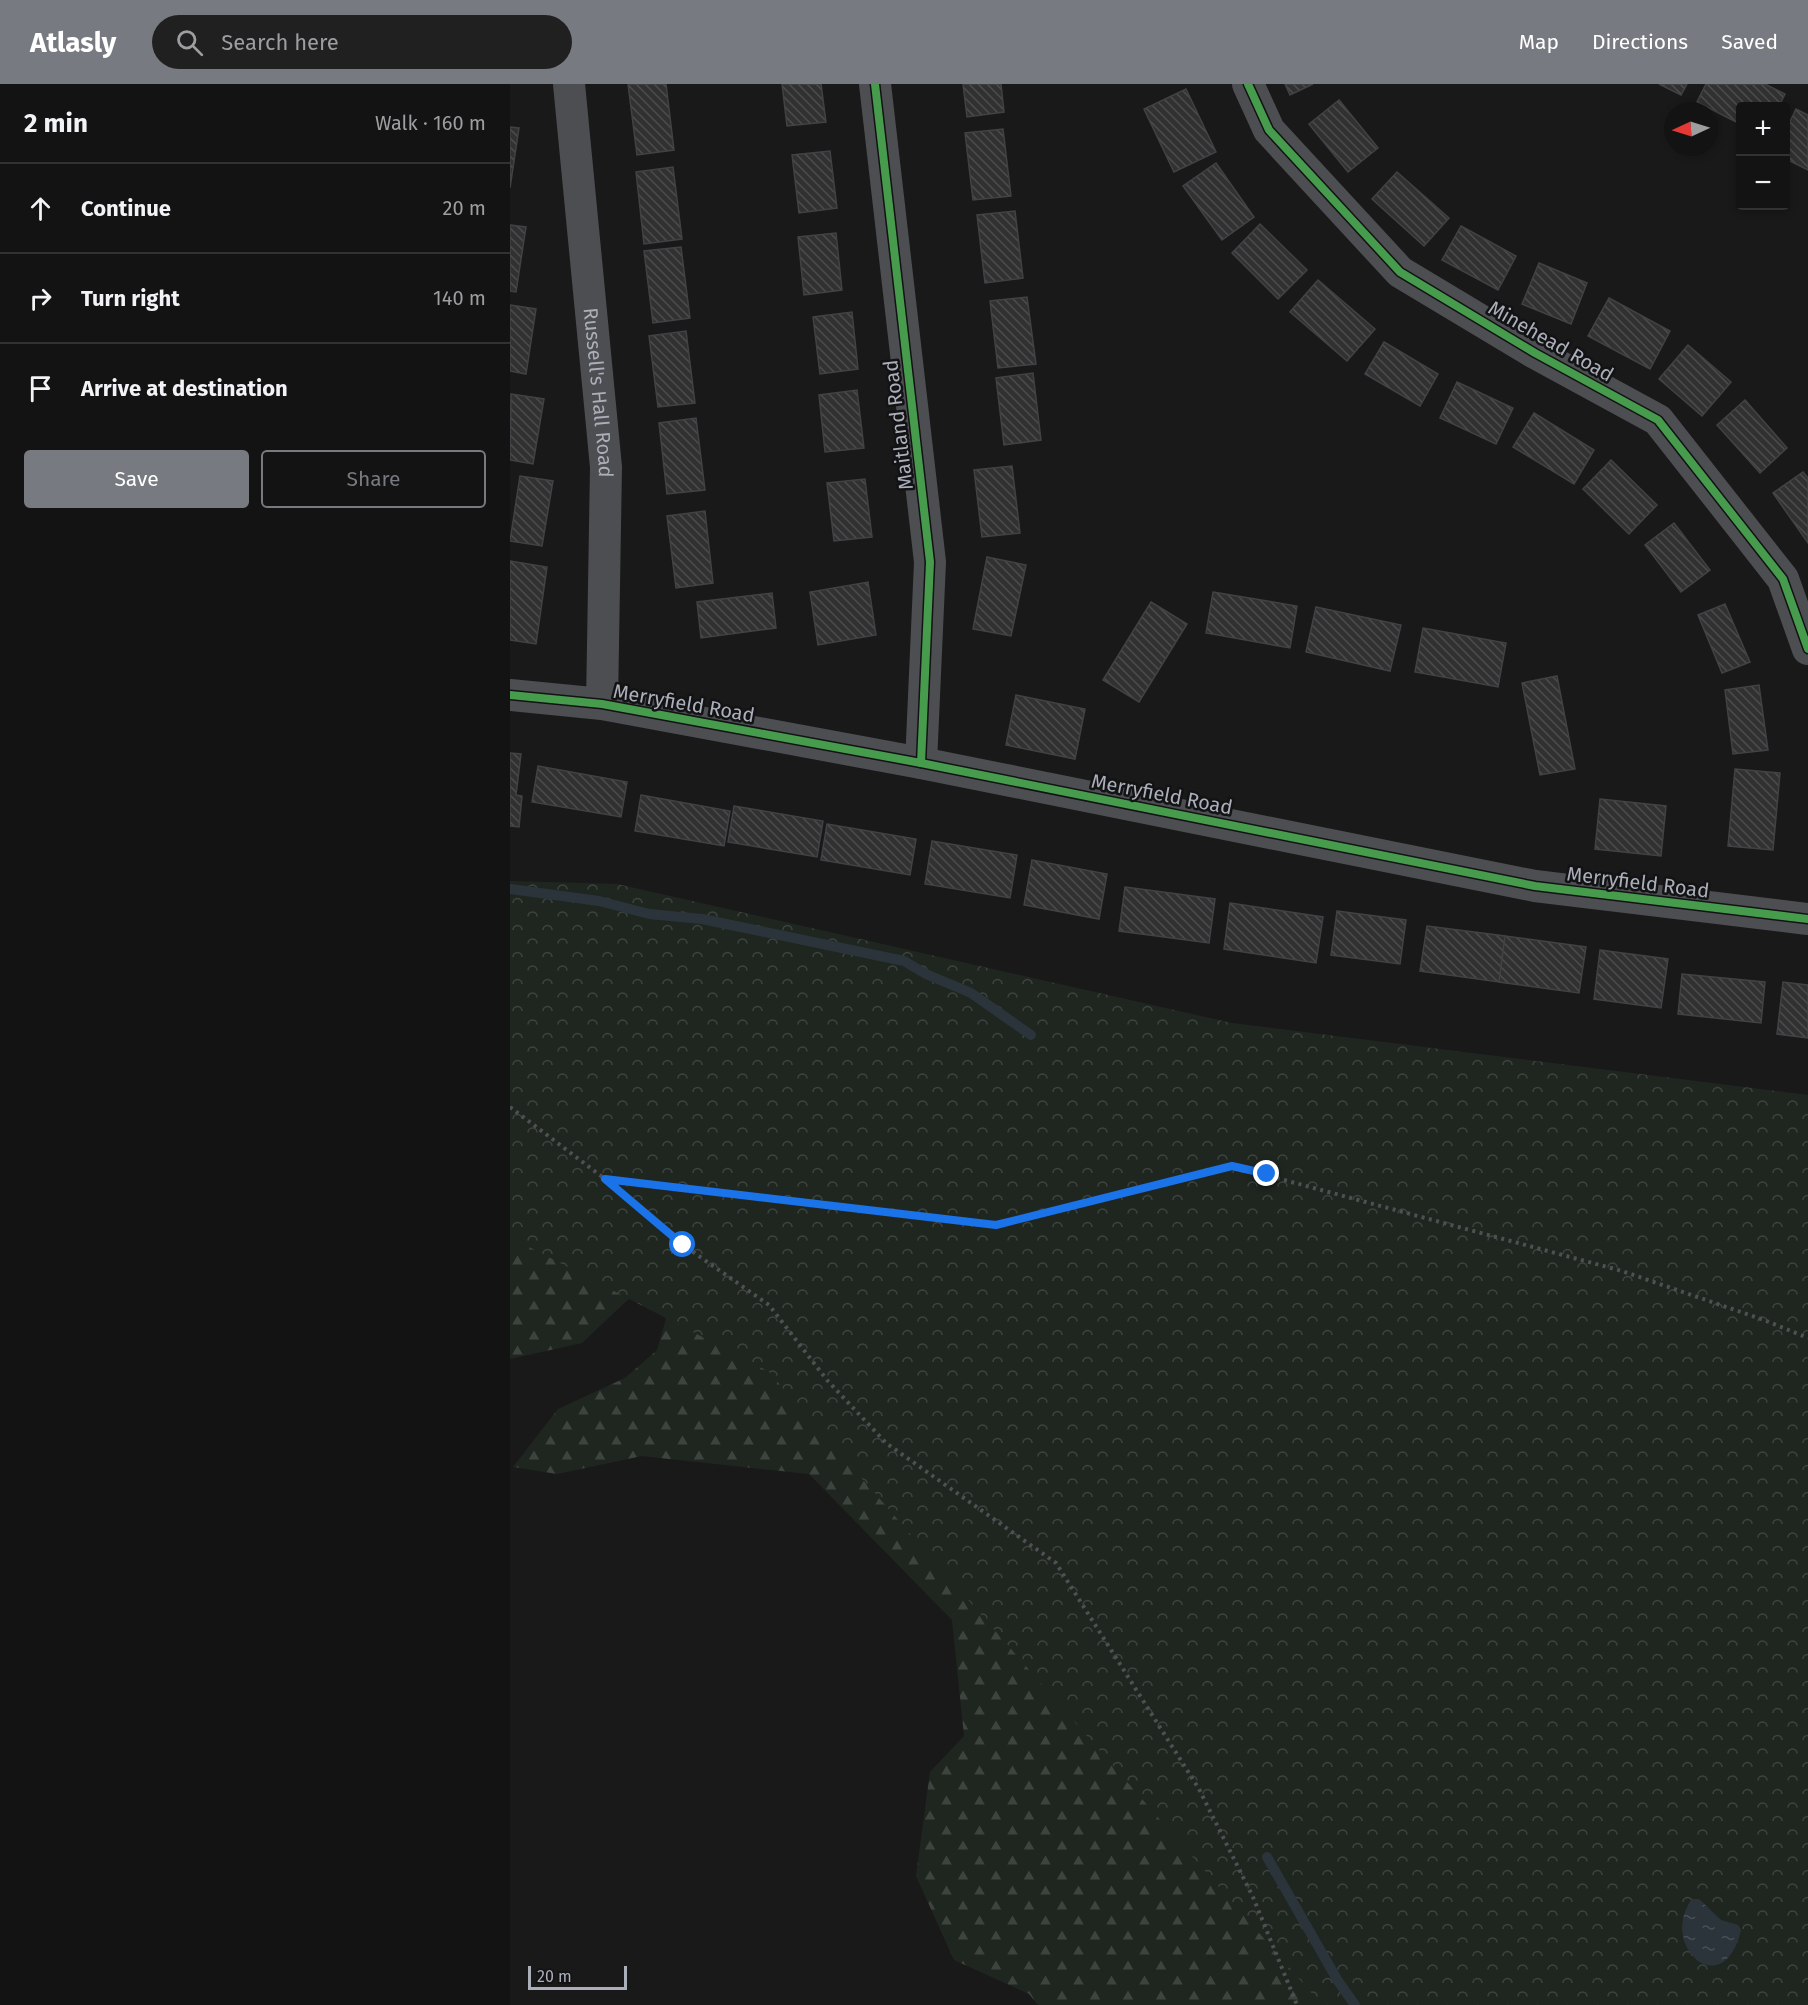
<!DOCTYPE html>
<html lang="en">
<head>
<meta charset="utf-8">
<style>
  body { margin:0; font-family:"Fira Sans",sans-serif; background:#202021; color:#f1f3f6 }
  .controls { position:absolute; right:18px; top:18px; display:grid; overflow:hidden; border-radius:6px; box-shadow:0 3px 9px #0003 }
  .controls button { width:54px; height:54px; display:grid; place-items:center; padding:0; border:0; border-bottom:2px solid #323233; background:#131313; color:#f1f3f6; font:30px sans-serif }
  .compass { position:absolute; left:1154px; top:18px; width:54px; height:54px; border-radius:50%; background:#131313; box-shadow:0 3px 9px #0003; rotate:266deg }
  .scale { position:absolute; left:18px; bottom:15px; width:99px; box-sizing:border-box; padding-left:6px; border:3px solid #abafb9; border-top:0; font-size:16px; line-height:21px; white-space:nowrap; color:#abafb9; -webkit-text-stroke:4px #131315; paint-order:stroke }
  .stop { position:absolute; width:18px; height:18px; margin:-14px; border:4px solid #1a73e8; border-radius:50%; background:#fff }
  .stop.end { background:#1a73e8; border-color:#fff; box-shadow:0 2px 6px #0008 }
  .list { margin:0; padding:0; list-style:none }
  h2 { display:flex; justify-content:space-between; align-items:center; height:78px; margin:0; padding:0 24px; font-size:26px }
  h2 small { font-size:20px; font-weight:400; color:#9d9ea0 }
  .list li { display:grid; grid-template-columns:39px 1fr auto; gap:18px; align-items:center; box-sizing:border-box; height:90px; padding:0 24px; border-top:2px solid #323233 }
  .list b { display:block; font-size:22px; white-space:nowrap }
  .list em { font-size:20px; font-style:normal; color:#9d9ea0 }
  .actions { display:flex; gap:12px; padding:18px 24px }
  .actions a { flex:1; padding:14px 0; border:2px solid #787a81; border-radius:6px; text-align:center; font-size:21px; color:#787a81 }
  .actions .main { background:#787a81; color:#fff }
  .icon { flex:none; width:33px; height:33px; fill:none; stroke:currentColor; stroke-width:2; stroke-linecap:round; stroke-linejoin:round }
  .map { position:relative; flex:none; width:1298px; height:1921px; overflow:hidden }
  header { display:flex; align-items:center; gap:36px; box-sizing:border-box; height:84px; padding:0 30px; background:#787a81; color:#fff }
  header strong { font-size:28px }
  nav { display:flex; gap:33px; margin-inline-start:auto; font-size:21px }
  .search { width:420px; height:54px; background:#202021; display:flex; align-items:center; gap:15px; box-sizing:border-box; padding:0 21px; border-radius:33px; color:#9d9ea0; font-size:22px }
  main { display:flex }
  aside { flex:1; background:#131313 }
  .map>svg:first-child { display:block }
  .forest { fill:url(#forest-firs) }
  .park { fill:url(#park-crowns) }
  .water { fill:url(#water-ripples) }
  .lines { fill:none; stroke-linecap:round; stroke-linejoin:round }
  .stream { stroke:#2c343b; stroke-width:10 }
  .building { fill:url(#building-back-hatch); stroke:#414245; stroke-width:1.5 }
  .path { stroke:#4f5053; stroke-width:4; stroke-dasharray:3 4.5; stroke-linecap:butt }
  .street { stroke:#4d4e52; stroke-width:32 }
  .cycleway-casing { stroke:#131315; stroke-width:11 }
  .cycleway { stroke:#469c4c; stroke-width:8 }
  .route { stroke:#1a73e8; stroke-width:8 }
  .labels { text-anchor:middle; stroke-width:5; stroke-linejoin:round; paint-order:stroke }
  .street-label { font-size:20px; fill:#abafb9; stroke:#131315 }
</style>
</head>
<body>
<header>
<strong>Atlasly</strong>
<div class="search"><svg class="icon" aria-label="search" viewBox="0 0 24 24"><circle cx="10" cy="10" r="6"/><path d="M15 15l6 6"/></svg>Search here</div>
<nav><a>Map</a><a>Directions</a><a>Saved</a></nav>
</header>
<main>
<aside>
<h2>2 min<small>Walk · 160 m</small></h2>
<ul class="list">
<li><svg class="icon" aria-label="ahead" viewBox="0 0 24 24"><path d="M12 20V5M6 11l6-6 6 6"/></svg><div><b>Continue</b></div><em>20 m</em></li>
<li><svg class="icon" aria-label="right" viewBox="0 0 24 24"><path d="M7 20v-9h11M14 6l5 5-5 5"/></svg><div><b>Turn right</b></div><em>140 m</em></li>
<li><svg class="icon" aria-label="arrive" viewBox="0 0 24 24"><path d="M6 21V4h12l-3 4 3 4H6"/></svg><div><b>Arrive at destination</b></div></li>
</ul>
<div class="actions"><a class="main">Save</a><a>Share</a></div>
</aside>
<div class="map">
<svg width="1298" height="1921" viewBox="0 0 1298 1921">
  <defs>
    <pattern id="forest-firs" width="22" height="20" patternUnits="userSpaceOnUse" patternTransform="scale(1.5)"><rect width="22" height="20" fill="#1f2620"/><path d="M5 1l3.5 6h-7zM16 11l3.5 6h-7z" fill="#3d433e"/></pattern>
    <pattern id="park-crowns" width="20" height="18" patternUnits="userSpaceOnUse" patternTransform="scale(1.5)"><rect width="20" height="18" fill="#1f2620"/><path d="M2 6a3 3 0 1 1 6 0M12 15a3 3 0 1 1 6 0" fill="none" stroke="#3d433e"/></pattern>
    <pattern id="water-ripples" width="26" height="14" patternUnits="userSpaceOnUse" patternTransform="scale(1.5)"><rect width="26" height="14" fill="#2c343b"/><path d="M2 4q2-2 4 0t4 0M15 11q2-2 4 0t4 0" fill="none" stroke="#484f55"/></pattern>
    <pattern id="building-back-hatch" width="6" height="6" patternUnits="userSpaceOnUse" patternTransform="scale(1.5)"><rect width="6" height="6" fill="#313131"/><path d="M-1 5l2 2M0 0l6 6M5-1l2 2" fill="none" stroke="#4c4c4d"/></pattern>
  </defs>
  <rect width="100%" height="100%" fill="#191919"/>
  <polygon class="forest" points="0,1046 1298,1921 528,1921 519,1910 444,1876 406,1792 420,1688 454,1652 442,1536 299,1390 132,1372 47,1390 3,1383 48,1325 115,1294 147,1266 156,1235 129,1205 72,1259 0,1275"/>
  <polygon class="park" points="0,797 107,800 722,939 1298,1011 1298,1921 812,1921 258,1287 0,1153"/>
  <path class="water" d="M 1182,1815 L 1189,1815 L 1211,1836 L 1228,1841 L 1231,1846 C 1213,1921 1148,1861 1182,1815 Z"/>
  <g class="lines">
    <g class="stream">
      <polyline points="0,805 89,817 139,830 192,835 394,877 416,890 461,909 521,951"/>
      <polyline points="757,1773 828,1897 845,1921"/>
    </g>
  </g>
  <g class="building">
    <polygon points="118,0 156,0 164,66 127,71"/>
    <polygon points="272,0 311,0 316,38 277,42"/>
    <polygon points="453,0 491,0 494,28 457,33"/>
    <polygon points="775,0 803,0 780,11"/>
    <polygon points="1149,0 1177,0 1171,11"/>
    <polygon points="1196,0 1255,0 1275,10 1269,22 1230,22 1230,40 1187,18"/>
    <polygon points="676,5 706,68 664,88 634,25"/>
    <polygon points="829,16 868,64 838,88 799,40"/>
    <polygon points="1286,25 1298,31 1298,86 1276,75 1276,46"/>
    <polygon points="0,43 9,44 0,104"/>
    <polygon points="493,45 501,112 463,116 455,49"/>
    <polygon points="320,67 327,124 289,129 282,71"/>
    <polygon points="706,79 744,133 712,156 673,102"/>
    <polygon points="163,83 172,155 134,160 126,88"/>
    <polygon points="887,88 939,134 914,162 862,115"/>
    <polygon points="505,127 513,194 475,199 467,131"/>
    <polygon points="750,140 797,186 768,215 722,169"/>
    <polygon points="0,141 16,143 6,208 0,207"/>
    <polygon points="951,142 1006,172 988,206 932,176"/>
    <polygon points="326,149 332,206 294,211 288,153"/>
    <polygon points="171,163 180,234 143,239 134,167"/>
    <polygon points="1029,179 1077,199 1061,240 1012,220"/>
    <polygon points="808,196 865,245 837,277 780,228"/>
    <polygon points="517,213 526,280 488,284 480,217"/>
    <polygon points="1099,214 1160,247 1140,285 1078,252"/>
    <polygon points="0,221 26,225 16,290 0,287"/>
    <polygon points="342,228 348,285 310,290 303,233"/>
    <polygon points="176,247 185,319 148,323 139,252"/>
    <polygon points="874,258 928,290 910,322 855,290"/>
    <polygon points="1178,261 1221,298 1192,332 1149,295"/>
    <polygon points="523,289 531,356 494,361 486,294"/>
    <polygon points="947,298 1003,324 986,360 930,334"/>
    <polygon points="347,306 354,364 315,368 309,311"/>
    <polygon points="1,310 34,315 23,380 0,376"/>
    <polygon points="1235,316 1277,364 1250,389 1207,341"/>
    <polygon points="1024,329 1084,366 1064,400 1003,363"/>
    <polygon points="186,334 195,406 157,410 149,339"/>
    <polygon points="1101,376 1147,421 1119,450 1073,405"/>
    <polygon points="502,382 510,449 472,453 464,386"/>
    <polygon points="1293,388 1298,394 1298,459 1263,409"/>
    <polygon points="10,392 43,397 32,462 0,457"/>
    <polygon points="355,395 362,453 324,457 317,399"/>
    <polygon points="195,427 203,499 166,504 157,432"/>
    <polygon points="1164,439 1200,486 1171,508 1135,461"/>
    <polygon points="477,473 516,481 501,552 463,545"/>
    <polygon points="0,477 37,483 26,560 0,556"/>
    <polygon points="358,498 366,551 308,561 300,508"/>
    <polygon points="703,508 787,522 780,564 696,549"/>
    <polygon points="262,509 266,544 191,554 187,518"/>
    <polygon points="641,518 677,540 629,618 593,596"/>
    <polygon points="1215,520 1240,578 1212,589 1188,531"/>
    <polygon points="806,523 891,541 880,587 796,568"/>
    <polygon points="913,544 996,559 988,603 905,588"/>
    <polygon points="1047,592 1065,685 1030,691 1012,599"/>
    <polygon points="1249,601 1258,666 1223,670 1215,606"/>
    <polygon points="506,611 575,625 565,675 496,661"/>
    <polygon points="0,669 11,670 6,711 12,712 9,743 0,742"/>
    <polygon points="28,682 117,698 111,733 22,718"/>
    <polygon points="1225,685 1270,689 1263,766 1218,762"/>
    <polygon points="131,711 220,727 214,762 125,747"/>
    <polygon points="1090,715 1156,722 1151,772 1085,765"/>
    <polygon points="224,722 313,737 307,773 218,758"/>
    <polygon points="317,740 406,755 400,791 311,776"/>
    <polygon points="422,757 507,771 500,814 415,800"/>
    <polygon points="522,776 597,790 589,835 514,821"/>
    <polygon points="615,803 705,815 699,859 609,847"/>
    <polygon points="720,819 813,833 806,879 714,865"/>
    <polygon points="827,827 896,836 890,880 821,871"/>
    <polygon points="917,842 995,852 989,898 910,887"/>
    <polygon points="995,852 1076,863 1069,909 989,898"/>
    <polygon points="1090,866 1158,875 1151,924 1084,915"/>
    <polygon points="1172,890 1255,898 1251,939 1168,930"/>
    <polygon points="1273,898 1298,901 1298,954 1267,950"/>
  </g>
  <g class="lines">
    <g class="path">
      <polyline points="0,1023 95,1095 486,1141 722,1082 1112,1187 1254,1236 1298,1254"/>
      <polyline points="96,1096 173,1161 259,1221 317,1296 376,1359 546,1479 689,1705 743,1813 787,1921"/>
    </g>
    <g class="street">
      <path id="s1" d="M 59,0 L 96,383 L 92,620"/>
      <polyline points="365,0 420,478 411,679"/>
      <polyline points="738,0 759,46 890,188 1025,269 1148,336 1273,495 1298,565"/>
      <polyline points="0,611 92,620 411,679 1025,802 1298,835"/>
    </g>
    <defs>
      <g id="cycleway">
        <polyline points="365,0 420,478 411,679"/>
        <polyline points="738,0 759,46 890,188 1025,269 1148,336 1273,495 1298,565"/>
        <polyline points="0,611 92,620 411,679 1025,802 1298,835"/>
      </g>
    </defs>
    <use href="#cycleway" class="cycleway-casing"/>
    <use href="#cycleway" class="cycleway"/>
  </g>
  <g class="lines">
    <polyline class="route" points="173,1161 95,1095 486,1141 722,1082 757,1090"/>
  </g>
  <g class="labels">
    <g class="street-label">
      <text transform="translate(1041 257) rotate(30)" y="7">Minehead Road</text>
      <text dy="7" stroke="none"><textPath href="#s1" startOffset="310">Russell's Hall Road</textPath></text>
      <text transform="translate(388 341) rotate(-97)" y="7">Maitland Road</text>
      <text transform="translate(174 619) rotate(10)" y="7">Merryfield Road</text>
      <text transform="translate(652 710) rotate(11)" y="7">Merryfield Road</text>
      <text transform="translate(1128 798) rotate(7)" y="7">Merryfield Road</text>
    </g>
  </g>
</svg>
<div class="controls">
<button>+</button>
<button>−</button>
</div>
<svg class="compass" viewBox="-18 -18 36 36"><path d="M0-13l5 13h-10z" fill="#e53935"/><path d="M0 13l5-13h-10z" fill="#9d9ea0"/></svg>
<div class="scale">20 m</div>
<div class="stop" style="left:173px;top:1161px"></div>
<div class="stop end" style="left:757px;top:1090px"></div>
</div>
</main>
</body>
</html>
